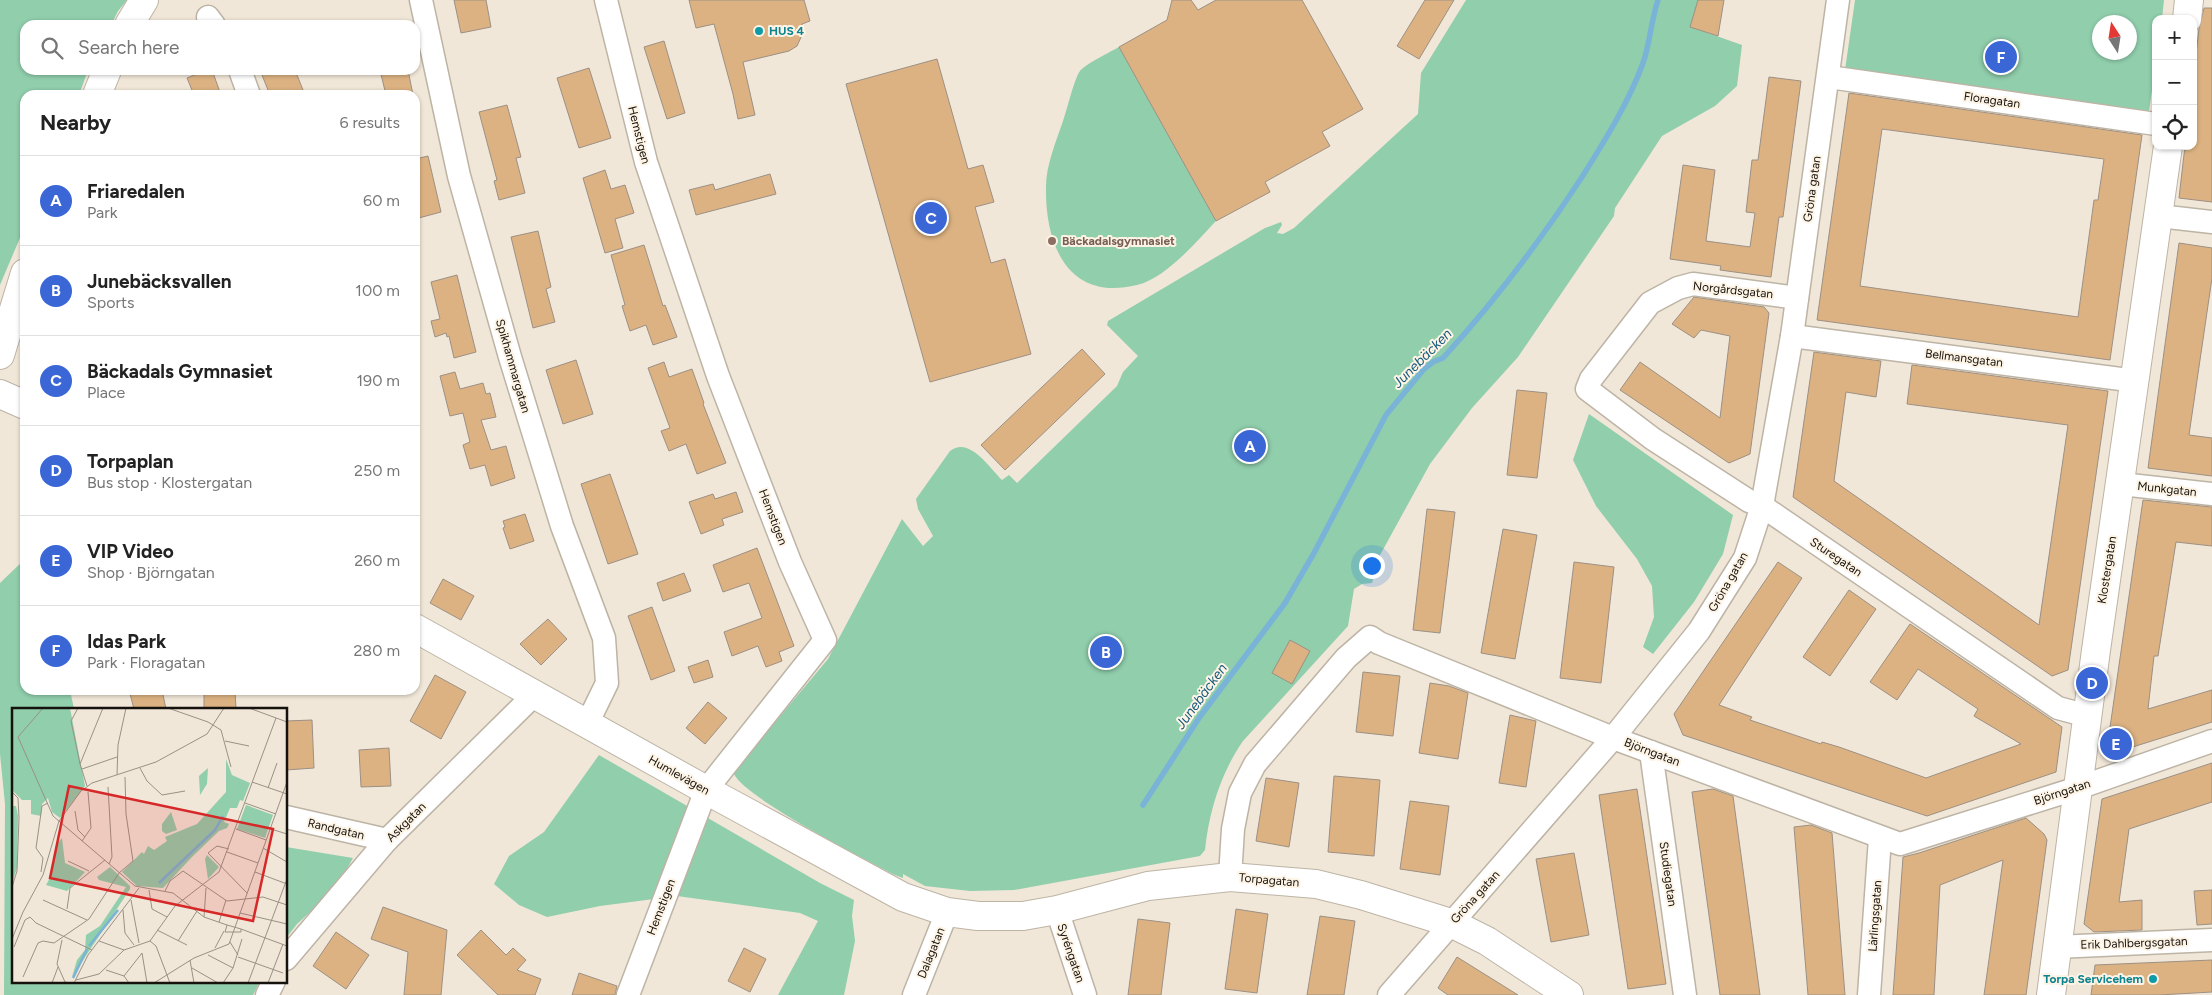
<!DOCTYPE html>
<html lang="en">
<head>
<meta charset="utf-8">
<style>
  body { margin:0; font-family:Figtree,sans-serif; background:#f2f2f2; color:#222 }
  .controls { position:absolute; right:15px; top:15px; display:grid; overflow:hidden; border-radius:10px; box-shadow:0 1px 4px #0004 }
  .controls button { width:45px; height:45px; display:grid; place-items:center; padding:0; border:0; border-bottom:1px solid #e0e0e0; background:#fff; color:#222; font:25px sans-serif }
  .compass { position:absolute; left:2092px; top:15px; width:45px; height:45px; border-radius:50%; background:#fff; box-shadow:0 1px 4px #0004; rotate:348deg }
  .you { position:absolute; left:1371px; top:565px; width:18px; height:18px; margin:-12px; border:4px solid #fff; border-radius:50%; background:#1a73e8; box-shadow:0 0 0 8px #1a73e833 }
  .badge { display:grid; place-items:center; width:32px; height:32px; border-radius:50%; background:#3a66d6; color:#fff; font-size:16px; font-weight:700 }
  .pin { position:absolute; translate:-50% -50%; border:2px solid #fff; box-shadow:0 1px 5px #0006 }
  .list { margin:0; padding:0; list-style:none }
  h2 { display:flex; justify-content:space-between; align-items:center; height:65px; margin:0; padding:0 20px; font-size:21px }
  h2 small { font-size:16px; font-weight:400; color:#767676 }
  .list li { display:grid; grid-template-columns:32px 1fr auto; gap:15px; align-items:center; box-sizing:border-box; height:90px; padding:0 20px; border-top:1px solid #e0e0e0 }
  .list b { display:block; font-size:19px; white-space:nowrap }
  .list p { margin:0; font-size:16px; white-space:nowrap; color:#767676 }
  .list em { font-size:16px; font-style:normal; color:#767676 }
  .icon { flex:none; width:28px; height:28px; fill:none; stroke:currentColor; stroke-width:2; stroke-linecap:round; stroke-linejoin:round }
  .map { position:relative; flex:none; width:2212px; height:995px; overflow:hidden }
  .search { position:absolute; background:#fff; box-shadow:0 1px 4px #0004; left:20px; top:20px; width:400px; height:55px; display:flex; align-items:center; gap:12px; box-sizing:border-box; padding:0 18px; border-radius:15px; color:#767676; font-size:19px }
  .panel { position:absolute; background:#fff; box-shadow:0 1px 4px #0004; left:20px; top:90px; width:400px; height:605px; border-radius:15px }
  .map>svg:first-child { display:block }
  .green { fill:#90ceac; fill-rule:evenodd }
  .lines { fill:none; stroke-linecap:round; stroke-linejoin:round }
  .stream { stroke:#79b3d7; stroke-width:5.5 }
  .building { fill:#dcb282; stroke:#9c9084; fill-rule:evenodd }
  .minor-casing { stroke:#bdb4a5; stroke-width:25 }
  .tertiary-casing { stroke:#bdb4a5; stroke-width:30 }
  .minor { stroke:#fff; stroke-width:22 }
  .tertiary { stroke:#fff; stroke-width:28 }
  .culture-dot { fill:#0f9aa8; stroke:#fef4e5; stroke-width:2 }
  .education-dot { fill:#8d6e63; stroke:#fef4e5; stroke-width:2 }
  .labels { text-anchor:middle; stroke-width:4; stroke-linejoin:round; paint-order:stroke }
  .culture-label { font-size:12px; font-weight:bold; fill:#0d838f; stroke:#fef4e5; text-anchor:start }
  .street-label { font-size:12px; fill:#15110c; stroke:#fef4e5 }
  .education-label { font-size:12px; font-weight:bold; fill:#785e54; stroke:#fef4e5; text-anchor:start }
  .water-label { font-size:14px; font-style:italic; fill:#155b7e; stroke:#fef4e5 }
  .inset-river { fill:none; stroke:#79b3d7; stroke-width:2.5 }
  .inset-road { fill:none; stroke:#999186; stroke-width:1 }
  .view { fill:#d62828; fill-opacity:0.15; stroke:#d62828; stroke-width:2.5 }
  .inset-edge { fill:none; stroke:#15110c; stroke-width:2.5 }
</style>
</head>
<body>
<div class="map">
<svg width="2212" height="995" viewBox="0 0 2212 995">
  <rect width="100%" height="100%" fill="#f1e7d8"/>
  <g class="green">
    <polygon points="0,0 127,0 118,11 111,25 25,25 25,70 88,70 79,95 25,95 25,226 0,285"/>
    <path d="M 1466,0 L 1698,0 L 1691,27 L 1742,45 L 1737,86 L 1715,106 L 1662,136 L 1615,208 L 1614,216 L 1518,357 L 1472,408 L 1430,464 L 1379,557 L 1372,583 L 1362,584 L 1354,589 L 1348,626 L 1243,741 C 1221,773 1209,811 1205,850 L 1200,856 L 1014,890 L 970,891 L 925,886 L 903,874 L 903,878 L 895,875 C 866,860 745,798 734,774 L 740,764 L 828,659 L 902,519 L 923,546 L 933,536 L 918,509 L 916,499 L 950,451 C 969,436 989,467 1002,480 L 1009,475 L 1017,483 L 1117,386 L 1123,372 L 1138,356 L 1107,325 L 1108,321 L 1265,228 L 1281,222 L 1282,225 L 1277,233 L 1283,234 L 1294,228 L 1418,114 L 1421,73 Z"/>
    <path d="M 1855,0 L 2164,0 L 2162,19 L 2156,19 L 2156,63 L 2149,111 L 1845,70 ZM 2100,22 L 2130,22 L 2130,52 L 2100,52 Z"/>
    <path d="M 1119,47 L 1216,221 C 1196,242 1166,278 1137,285 C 1068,302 1045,245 1046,187 C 1046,165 1056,142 1063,121 C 1067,110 1074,79 1080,71 C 1084,65 1112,51 1119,47 Z"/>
    <polygon points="1589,414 1733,515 1723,554 1694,602 1653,654 1643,647 1654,617 1652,586 1637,559 1596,506 1573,460"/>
    <polygon points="25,559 25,690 70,690 74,709 14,709 14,981 260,981 253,995 4,995 5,804 0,754 0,583"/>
    <polygon points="599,755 820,883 854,900 852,916 855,941 844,995 778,995 818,921 800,913 677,896 600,906 547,917 519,905 494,884 509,856 544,832"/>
    <polygon points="286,847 353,858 336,888 297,924 286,938"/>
  </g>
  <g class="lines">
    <path class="stream" d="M 1143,805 L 1199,718 L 1285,603 L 1314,553 L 1386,415 L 1424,369 L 1433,362 L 1443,358 C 1494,302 1541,240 1582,177 C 1604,142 1629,102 1643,63 C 1650,43 1651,21 1658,0"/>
  </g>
  <g class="building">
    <polygon points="454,0 486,0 491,27 461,33"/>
    <polygon points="689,0 804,0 810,21 802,24 802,35 797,46 789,51 743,62 755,115 738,119 733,94 714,24 696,28"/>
    <polygon points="1172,0 1191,0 1198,10 1216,0 1302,0 1363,109 1322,132 1330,146 1265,182 1270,192 1216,221 1119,47 1167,20"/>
    <polygon points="1425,0 1454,0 1419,59 1397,46"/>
    <polygon points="1698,0 1724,0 1718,36 1690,27"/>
    <polygon points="2204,8 2212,8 2212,202 2179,198 2185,146 2193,146 2193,79 2199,29"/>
    <polygon points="664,41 685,113 667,119 644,47"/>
    <polygon points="937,59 968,169 983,165 994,202 975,207 991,263 1005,259 1031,354 930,382 846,84"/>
    <polygon points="589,68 611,138 579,148 557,78"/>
    <polygon points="207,70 212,70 221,95 194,95 187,78"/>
    <polygon points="260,70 295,70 305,95 270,95"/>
    <polygon points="380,70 408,70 413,95 386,95"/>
    <polygon points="1769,77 1801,81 1783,217 1779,217 1771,277 1720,270 1721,266 1670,259 1683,165 1715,170 1706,241 1750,247 1755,213 1746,212 1752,160 1758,160"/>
    <path d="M 1849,93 L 2142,135 L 2110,360 L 1817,320 ZM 1882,129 L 2104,159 L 2098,200 L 2094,200 L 2078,317 L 1860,286 Z"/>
    <polygon points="507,105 521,157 516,158 525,193 499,200 494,181 497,180 479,112"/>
    <polygon points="428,156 441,212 415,219 415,159"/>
    <polygon points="605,170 611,189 625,185 634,213 615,219 623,248 605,253 583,178"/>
    <polygon points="770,174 776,194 696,215 689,190 713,184 715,190"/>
    <polygon points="538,231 551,287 546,289 555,322 533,328 511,237"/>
    <polygon points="2179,243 2212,248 2212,278 2189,435 2212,438 2212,476 2148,468"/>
    <polygon points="644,245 663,306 665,305 677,337 653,345 646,325 630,331 622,306 625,305 611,255"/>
    <polygon points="457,275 476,352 454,358 449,336 447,337 446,333 435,337 431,321 440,319 431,282"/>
    <polygon points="1694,297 1764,307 1769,313 1750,454 1729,463 1620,390 1640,362 1720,418 1730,336 1701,330 1694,338 1672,324"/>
    <polygon points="1082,349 1105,374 1005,470 981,445"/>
    <polygon points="1814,352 1881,361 1876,397 1846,392 1834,481 2039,625 2068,425 1907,404 1912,365 2108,391 2068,670 2052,676 1793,497"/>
    <polygon points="576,360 593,414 563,424 546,370"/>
    <polygon points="664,362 669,377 692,369 704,403 703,404 726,463 697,474 686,444 669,451 661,431 670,428 648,368"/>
    <polygon points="455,372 460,389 483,383 486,394 490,393 496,417 481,420 491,450 506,446 515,478 491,486 485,465 470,469 463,445 470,442 463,413 450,416 440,376"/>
    <polygon points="1517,390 1547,393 1537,478 1507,475"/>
    <polygon points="610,474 638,554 608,564 581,484"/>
    <polygon points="736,492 743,512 722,519 724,525 701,534 689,502 713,494 715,499"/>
    <polygon points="2143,500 2212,507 2212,546 2176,542 2158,656 2154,656 2148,709 2212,690 2212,722 2120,751 2108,741"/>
    <polygon points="1427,509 1455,512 1440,633 1413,630"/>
    <polygon points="525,514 534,541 510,549 503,528 505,527 503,521"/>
    <polygon points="1503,529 1537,535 1515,659 1481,653"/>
    <polygon points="757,548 794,646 779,652 782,661 766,667 758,646 732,656 724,632 762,618 749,583 723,592 713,565"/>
    <polygon points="1574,562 1614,567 1601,683 1560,678"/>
    <polygon points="1778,562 1802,578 1719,705 1752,717 1750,720 1821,744 1822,742 1839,747 1926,778 2021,744 1974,716 1978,709 1918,669 1897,700 1870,682 1910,624 2062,727 2056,772 1927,816 1683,735 1674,714"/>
    <polygon points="684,573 691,591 663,601 657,583"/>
    <polygon points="443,579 474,596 461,620 430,603"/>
    <polygon points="1849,590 1876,609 1830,676 1803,657"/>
    <polygon points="652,607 675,671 651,680 628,616"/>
    <polygon points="548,619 567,639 541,665 520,644"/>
    <polygon points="1290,640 1310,651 1292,684 1272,673"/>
    <polygon points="708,660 713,677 694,683 688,667"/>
    <polygon points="1363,672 1400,676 1393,736 1356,732"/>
    <polygon points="435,675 466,692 441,739 410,721"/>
    <polygon points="1430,683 1449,686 1468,693 1458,759 1419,753"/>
    <polygon points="129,690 162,690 166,709 134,709"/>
    <polygon points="204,690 235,690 236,709 204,709"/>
    <polygon points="708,702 727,718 705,744 686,728"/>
    <polygon points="1510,715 1536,721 1526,787 1499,783"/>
    <polygon points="312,720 314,768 286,770 286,721"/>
    <polygon points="389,748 391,786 361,787 359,750"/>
    <polygon points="2212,763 2212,802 2129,829 2119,902 2142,900 2142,930 2094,932 2084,924 2102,799"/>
    <polygon points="1334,776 1380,780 1374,856 1328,852"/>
    <polygon points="1266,778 1299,783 1289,847 1256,841"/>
    <polygon points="1637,789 1666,984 1628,989 1599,795"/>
    <polygon points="1713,789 1733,796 1760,995 1720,995 1692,792"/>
    <polygon points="1410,801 1449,806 1440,875 1400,869"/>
    <polygon points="2026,818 2044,834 2047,840 2026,995 1984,995 2003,860 1940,885 1934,995 1893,995 1903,857 1919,853"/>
    <polygon points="1811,825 1832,833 1845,995 1808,995 1794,827"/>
    <polygon points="1574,853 1589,935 1551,942 1536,859"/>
    <polygon points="2212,890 2212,924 2197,925 2194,891"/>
    <polygon points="383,907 447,930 441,995 404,995 408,952 371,939"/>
    <polygon points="1236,909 1268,914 1257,993 1225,989"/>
    <polygon points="1320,916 1355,921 1344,995 1307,995"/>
    <polygon points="1138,919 1170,923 1161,995 1128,995"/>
    <polygon points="481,930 506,955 513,948 526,960 517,970 541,979 535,995 498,995 457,955"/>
    <polygon points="336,932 369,955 346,989 313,966"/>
    <polygon points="744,948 766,959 750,992 728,981"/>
    <polygon points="1457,957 1518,995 1448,995 1438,988"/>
    <polygon points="2212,960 2212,992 2159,995 2091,995 2095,965"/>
    <polygon points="579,973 617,986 615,995 572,995"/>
  </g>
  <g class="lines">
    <defs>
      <g id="minor">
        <polyline points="421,0 459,176 510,357 562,526 604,638 607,683 587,724"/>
        <polyline points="606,0 646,162 718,376 790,562 825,640 706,790 628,995"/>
        <polyline points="208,17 214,25"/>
        <polyline points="240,70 249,95"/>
        <polyline points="1829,77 2156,124"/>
        <polyline points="2159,216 2212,222"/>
        <polyline points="1797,298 1693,284 1678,288 1650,303 1591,379 1587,389 1653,439 1749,501 1762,506 2058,708 2088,716"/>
        <polyline points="1792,336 2136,381"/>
        <polyline points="2121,484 2212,494"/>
        <polyline points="1651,752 1685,995"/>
        <polyline points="286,817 387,840"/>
        <polyline points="1230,877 1233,829 1240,793 1255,764 1346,658 1370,637 1379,643 1613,738 1900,844 2078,788 2212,741"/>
        <polyline points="1057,910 1085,995"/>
        <polyline points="2056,947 2212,940"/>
        <polyline points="286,959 387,840 535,694"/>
        <polyline points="267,995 274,981"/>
        <polyline points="914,995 947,912"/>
        <polyline points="1389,995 1613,738 1699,631 1745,558 1762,506 1792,336 1838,0"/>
        <polyline points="1869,995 1880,838"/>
      </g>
      <g id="tertiary">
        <polyline points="2187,19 2189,0"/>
        <polyline points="129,25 144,0"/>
        <polyline points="97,95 107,70"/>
        <polyline points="0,355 25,273"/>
        <polyline points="0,394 25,405"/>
        <polyline points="415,628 706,790 903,897 947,912 978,916 1023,916 1057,910 1148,886 1230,877 1316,884 1361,895 1451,923 1487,941 1569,995"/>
        <polyline points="2051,995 2096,650 2168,146"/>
      </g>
    </defs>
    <use href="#minor" class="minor-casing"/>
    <use href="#tertiary" class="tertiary-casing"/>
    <use href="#minor" class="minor"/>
    <use href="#tertiary" class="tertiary"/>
  </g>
  <g class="culture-dot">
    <circle cx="759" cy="31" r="5"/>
    <circle cx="2153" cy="979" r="5"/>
  </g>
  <circle class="education-dot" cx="1052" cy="241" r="5"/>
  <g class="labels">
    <g class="culture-label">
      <text x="769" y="35">HUS 4</text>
      <text x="2143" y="983" text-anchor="end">Torpa Servicehem</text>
    </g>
    <g class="street-label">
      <text transform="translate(1992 100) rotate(8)" y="4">Floragatan</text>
      <text transform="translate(639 135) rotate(76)" y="4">Hemstigen</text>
      <text transform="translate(1812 189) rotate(-82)" y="4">Gröna gatan</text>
      <text transform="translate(1733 290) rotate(6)" y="4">Norgårdsgatan</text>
      <text transform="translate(1964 358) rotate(7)" y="4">Bellmansgatan</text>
      <text transform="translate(513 366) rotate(74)" y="4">Spikhammargatan</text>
      <text transform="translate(2167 489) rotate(6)" y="4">Munkgatan</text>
      <text transform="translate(773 517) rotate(69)" y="4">Hemstigen</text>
      <text transform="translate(1836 557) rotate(34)" y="4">Sturegatan</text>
      <text transform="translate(2107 570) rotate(-81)" y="4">Klostergatan</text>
      <text transform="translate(1728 582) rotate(-60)" y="4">Gröna gatan</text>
      <text transform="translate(1652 752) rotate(21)" y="4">Björngatan</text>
      <text transform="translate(679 775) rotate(29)" y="4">Humlevägen</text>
      <text transform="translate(2062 792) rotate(-18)" y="4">Björngatan</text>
      <text transform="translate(406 822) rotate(-45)" y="4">Askgatan</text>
      <text transform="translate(336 829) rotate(13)" y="4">Randgatan</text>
      <text transform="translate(1668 874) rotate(82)" y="4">Studiegatan</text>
      <text transform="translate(1269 880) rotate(5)" y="4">Torpagatan</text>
      <text transform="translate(1475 897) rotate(-48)" y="4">Gröna gatan</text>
      <text transform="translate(661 907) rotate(-69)" y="4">Hemstigen</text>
      <text transform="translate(1875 916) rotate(-86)" y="4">Lärlingsgatan</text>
      <text transform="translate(2134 943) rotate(-2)" y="4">Erik Dahlbergsgatan</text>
      <text transform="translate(931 953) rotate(-68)" y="4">Dalagatan</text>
      <text transform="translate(1071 953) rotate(71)" y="4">Syréngatan</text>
    </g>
    <g class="education-label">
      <text x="1062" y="245">Bäckadalsgymnasiet</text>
    </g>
    <g class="water-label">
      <text transform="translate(1422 358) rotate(-45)" y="5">Junebäcken</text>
      <text transform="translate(1201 696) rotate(-54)" y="5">Junebäcken</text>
    </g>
  </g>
  <g transform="translate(12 708)">
    <rect width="275" height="275" fill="#f1e7d8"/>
    <path d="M 0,0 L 58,0 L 73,78 L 48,110 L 40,104 L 36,90 L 30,96 L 29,108 L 19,106 L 19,92 L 10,92 L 0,82 ZM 214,51 L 220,67 L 238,75 L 231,93 L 228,92 L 225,100 L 218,100 L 212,114 L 217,116 L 215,120 L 207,123 L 180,149 L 151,180 L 125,178 L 110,164 L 130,144 L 132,146 L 136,138 L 142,142 L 155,133 L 153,129 L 185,116 L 214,84 ZM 196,60 L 195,76 L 188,87 L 187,68 ZM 234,97 L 261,107 L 253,130 L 225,121 ZM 0,98 L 4,98 L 6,108 L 5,160 L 0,175 ZM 159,104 L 165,122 L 154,126 L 150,123 L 150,116 ZM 50,130 L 53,155 L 73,164 L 55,183 L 34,177 L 38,170 L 44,137 ZM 195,147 L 207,159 L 196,171 L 193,151 ZM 98,159 L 118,178 L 118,181 L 60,269 L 65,252 L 73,242 L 74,227 L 88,218 L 114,179 L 87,172 L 85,169 Z" fill="#90ceac"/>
    <path class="inset-river" d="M 147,175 L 203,122 L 211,108M 77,238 L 106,202M 61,270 L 75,241"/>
    <path class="inset-road" d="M 31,0 L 6,29 L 41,108 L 123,178 L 161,185 L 192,209 L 215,217M 66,0 L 59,13 L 68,56M 156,0 L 196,14 L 209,22 L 219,59M 237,0 L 275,14M 213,33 L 237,38M 128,60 L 135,73 L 150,87 L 173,83M 70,61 L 105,49M 105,67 L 106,37 L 114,0M 240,74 L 275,86M 75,78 L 68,56 L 91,0M 96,79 L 100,149 L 97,156M 256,80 L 265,55M 0,84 L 6,90 L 7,110 L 5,163 L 0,179M 233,95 L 264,106M 63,103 L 66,122 L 73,129M 224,121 L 254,132M 259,121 L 275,126M 70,133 L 79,120 L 76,84M 251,140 L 275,154M 217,141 L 205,138 L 196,145 L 235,185M 215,144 L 246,155M 56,153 L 77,163M 29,164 L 31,150 L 24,140 L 30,98 L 36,95M 243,164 L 275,176M 137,182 L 140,201 L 155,209M 153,183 L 158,173 L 171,163 L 215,193 L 251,189 L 275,197M 31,192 L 75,212M 119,192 L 127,235M 55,201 L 58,180 L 93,152M 111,202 L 113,225 L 122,237M 228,205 L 275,216M 192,209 L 194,180M 207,214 L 214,192M 215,217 L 229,221 L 229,224 L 213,224 ZM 229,221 L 275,238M 145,222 L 175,237M 0,231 L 11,204 L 31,167 L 47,113 L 69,83 L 80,75 L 144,54 L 195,26 L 212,0M 50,232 L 45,256 L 53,274 L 58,275M 87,233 L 112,242M 138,233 L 144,238 L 158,275M 166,233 L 185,203M 218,234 L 226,247M 2,239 L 13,212 L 18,209 L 24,215 L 80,242M 203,240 L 212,223M 130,245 L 135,275M 196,247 L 221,260M 226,249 L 271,265M 178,252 L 182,275M 180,260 L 206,275M 94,262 L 112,268 L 117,275M 112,268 L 130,245M 11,269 L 26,235 L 31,233 L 42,235 L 77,211 L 107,165 L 121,153 L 114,106 L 113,69M 64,272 L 87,266 L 112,242 L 138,233 L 163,198 L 207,164 L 264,10M 40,275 L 46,259M 62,275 L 76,247 L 127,180M 142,275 L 182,250 L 217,236 L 275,74M 211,275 L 221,260 L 230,231M 236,275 L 275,171M 256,275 L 271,236"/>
    <path class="view" d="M 57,78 L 261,121 L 241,213 L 38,170 Z"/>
    <rect width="275" height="275" class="inset-edge"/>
  </g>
</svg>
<div class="controls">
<button>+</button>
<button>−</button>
<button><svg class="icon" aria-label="locate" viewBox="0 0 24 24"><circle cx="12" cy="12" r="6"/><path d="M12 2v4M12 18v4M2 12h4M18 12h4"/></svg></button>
</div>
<svg class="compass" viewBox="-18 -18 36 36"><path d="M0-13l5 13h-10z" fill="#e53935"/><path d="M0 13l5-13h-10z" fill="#767676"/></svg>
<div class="you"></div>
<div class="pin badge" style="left:1250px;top:446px">A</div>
<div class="pin badge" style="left:1106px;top:652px">B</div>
<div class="pin badge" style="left:931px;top:218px">C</div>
<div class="pin badge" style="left:2092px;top:683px">D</div>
<div class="pin badge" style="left:2116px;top:744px">E</div>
<div class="pin badge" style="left:2001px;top:57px">F</div>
<div class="search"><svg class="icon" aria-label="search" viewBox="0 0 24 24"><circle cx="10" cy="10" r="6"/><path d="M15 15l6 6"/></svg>Search here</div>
<section class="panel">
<h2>Nearby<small>6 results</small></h2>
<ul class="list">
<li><span class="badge">A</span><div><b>Friaredalen</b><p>Park</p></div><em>60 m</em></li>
<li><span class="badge">B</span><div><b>Junebäcksvallen</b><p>Sports</p></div><em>100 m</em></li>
<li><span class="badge">C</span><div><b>Bäckadals Gymnasiet</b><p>Place</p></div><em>190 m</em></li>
<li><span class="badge">D</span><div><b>Torpaplan</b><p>Bus stop · Klostergatan</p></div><em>250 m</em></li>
<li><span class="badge">E</span><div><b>VIP Video</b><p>Shop · Björngatan</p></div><em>260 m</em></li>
<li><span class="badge">F</span><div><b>Idas Park</b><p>Park · Floragatan</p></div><em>280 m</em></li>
</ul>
</section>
</div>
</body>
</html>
